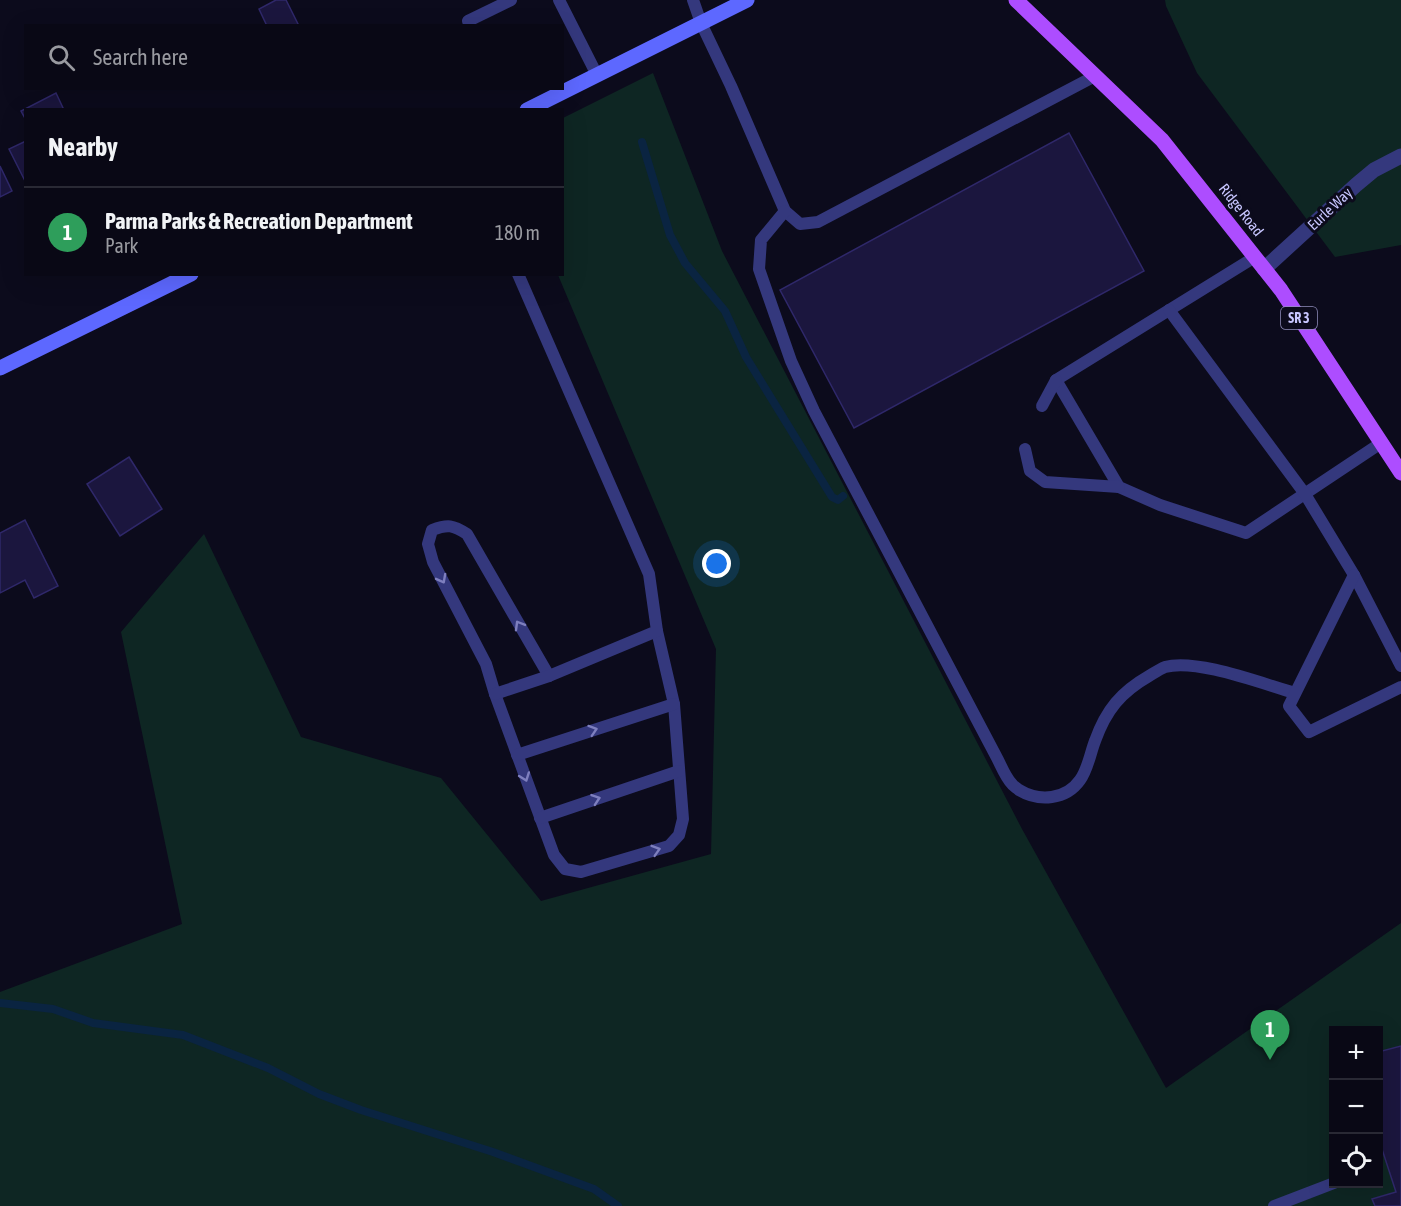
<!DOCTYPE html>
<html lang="en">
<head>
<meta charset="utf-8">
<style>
  body { margin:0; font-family:"Asap Condensed",sans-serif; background:#12111e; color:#f1f3f6 }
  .controls { position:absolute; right:18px; bottom:18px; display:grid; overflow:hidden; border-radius:0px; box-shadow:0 6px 24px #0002 }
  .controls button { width:54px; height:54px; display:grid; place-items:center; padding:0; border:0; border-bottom:2px solid #292934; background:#090815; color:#f1f3f6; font:30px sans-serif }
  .you { position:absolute; left:717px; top:564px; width:21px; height:21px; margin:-15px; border:4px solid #fff; border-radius:50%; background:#1a73e8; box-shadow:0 0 0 9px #1a73e833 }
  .badge { display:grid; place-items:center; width:39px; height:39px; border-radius:50%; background:#00eff1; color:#fff; font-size:20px; font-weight:700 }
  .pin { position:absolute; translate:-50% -50px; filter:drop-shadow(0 2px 3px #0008) }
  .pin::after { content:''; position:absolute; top:32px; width:21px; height:18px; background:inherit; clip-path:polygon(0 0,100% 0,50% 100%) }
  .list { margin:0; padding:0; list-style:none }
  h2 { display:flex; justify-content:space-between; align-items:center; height:78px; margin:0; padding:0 24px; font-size:26px }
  h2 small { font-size:20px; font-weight:400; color:#999aa0 }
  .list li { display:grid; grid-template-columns:39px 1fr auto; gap:18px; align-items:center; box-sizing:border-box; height:90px; padding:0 24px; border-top:2px solid #292934 }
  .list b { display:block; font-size:22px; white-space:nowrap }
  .list p { margin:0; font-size:20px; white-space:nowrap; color:#999aa0 }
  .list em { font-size:20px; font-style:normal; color:#999aa0 }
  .icon { flex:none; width:33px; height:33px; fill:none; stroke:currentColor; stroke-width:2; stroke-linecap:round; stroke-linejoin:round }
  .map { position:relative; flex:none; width:1401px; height:1206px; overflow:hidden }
  .search { position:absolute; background:#090815; box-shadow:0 6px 24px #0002; left:24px; top:24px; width:540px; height:66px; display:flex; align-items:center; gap:15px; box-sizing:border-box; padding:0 21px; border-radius:0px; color:#999aa0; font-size:22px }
  .panel { position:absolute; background:#090815; box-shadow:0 6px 24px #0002; left:24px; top:108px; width:540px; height:168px; border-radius:0px }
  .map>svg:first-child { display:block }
  .green { fill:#0e2623; fill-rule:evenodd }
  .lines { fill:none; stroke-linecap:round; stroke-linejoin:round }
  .stream { stroke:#0a2441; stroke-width:8 }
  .building { fill:#1b163e; stroke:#2f286a; stroke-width:1.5 }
  .lane { stroke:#34387d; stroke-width:12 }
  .street { stroke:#34387d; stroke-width:15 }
  .secondary { stroke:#5d68ff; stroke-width:15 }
  .primary { stroke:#ad4dff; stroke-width:15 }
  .oneway { stroke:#7e7fbe }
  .labels { text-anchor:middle; stroke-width:6; stroke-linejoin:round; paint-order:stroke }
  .shield { fill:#0c0b1c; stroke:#908ebb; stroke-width:1.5 }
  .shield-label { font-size:14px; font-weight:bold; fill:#c8c6ff }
  .street-label { font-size:15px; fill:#c8c6ff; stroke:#0c0b1c }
</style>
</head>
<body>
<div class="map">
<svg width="1401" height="1206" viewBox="0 0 1401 1206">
  <rect width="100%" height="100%" fill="#0c0b1c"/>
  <g class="green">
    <polygon points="1165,0 1401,0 1401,245 1335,257 1197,73 1166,6"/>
    <path d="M 653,73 L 722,251 L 1022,829 L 1166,1088 L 1401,923 L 1401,1206 L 0,1206 L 0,992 L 182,924 L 121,632 L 204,534 L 301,737 L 441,778 L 541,901 L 711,854 L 716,649 L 558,275 L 562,274 L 563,118 ZM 1334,1030 L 1378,1030 L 1378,1184 L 1334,1184 Z"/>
  </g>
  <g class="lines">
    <g class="stream">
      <polyline points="642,142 670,235 685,263 725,311 746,357 832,497 838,500 843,496"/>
      <polyline points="0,1003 53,1009 93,1023 183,1035 268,1068 319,1094 361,1110 493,1152 594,1189 618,1206"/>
    </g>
  </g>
  <g class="building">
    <polygon points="276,0 286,0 299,26 267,26 259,9"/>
    <polygon points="56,93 64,110 26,110 26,120 21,111"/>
    <polygon points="1069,133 1144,271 854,428 780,290"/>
    <polygon points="26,141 26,183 9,149"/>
    <polygon points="0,166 12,191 0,197"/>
    <polygon points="129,457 162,509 120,536 87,484"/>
    <polygon points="25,520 58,586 34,598 25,580 0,593 0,533"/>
    <polygon points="1401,1046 1401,1206 1375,1206 1372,1199 1396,1192 1378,1137 1378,1052"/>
  </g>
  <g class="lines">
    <g class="lane">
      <polyline points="559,0 597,75"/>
      <polyline points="693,0 701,23 731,86 785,211 800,224 818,222 1095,76"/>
      <polyline points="468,21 511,0"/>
      <path d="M 785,211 L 761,240 L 759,269 L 791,361 L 814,411 L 996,756 C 1001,765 1005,777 1012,784 C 1013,786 1017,788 1019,790 C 1039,802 1066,800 1080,780 C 1088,769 1090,754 1095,741 C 1106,710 1121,692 1149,676 C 1154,673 1160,669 1165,667 C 1196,658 1263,684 1295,693"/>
      <polyline points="1255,257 1056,380 1119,487 1160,505 1246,533 1381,443"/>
      <polyline points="1169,310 1305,494 1354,575 1401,666"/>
      <polyline points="1042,406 1056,380"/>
      <polyline points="1025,449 1030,471 1045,482 1119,487"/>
      <polyline points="1354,575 1289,706 1309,732 1401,687"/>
      <path d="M 549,676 L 467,534 C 453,525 448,524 432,530 L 428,544 L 433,562 L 486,664 L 495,694 L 554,855 L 565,869 L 581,872 L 669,846 L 679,835 L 683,819 L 674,704 L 657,631"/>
      <polyline points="495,694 549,676 657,631 649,574 518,274"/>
      <polyline points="517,755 674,704"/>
      <polyline points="540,818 679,771"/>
      <polyline points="1274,1206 1334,1183"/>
    </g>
    <polyline class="street" points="1264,269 1356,185 1374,170 1401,156"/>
    <g class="secondary">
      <polyline points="527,110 747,0"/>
      <polyline points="0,368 191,274"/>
    </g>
    <polyline class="primary" points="1016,0 1162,140 1281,290 1401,473"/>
  </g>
  <defs><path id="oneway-chevron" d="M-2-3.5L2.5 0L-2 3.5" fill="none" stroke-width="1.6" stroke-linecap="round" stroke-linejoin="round" transform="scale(1.5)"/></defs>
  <g class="oneway">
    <use href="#oneway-chevron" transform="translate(442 579) rotate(62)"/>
    <use href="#oneway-chevron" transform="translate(519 625) rotate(-120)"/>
    <use href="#oneway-chevron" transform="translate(593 730) rotate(-18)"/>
    <use href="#oneway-chevron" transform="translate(525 777) rotate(70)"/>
    <use href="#oneway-chevron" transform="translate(596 799) rotate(-19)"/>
    <use href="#oneway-chevron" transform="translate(656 850) rotate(-17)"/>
  </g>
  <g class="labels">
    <rect class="shield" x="1281" y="307" width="36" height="22" rx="4.5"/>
    <g class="shield-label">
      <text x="1299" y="323">SR 3</text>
    </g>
    <g class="street-label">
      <text transform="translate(1330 209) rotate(-43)" y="5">Eurle Way</text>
      <text transform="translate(1241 210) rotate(52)" y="5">Ridge Road</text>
    </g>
  </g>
</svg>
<div class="controls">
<button>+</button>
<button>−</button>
<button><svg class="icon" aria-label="locate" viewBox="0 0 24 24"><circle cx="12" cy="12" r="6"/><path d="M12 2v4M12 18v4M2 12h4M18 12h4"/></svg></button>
</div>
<div class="you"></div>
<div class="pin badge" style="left:1270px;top:1060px;background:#2e9e5b">1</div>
<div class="search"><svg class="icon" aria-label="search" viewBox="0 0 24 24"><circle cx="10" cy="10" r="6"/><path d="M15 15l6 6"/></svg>Search here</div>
<section class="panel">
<h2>Nearby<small></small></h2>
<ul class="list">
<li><span class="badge" style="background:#2e9e5b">1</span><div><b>Parma Parks &amp; Recreation Department</b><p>Park</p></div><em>180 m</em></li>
</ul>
</section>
</div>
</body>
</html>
